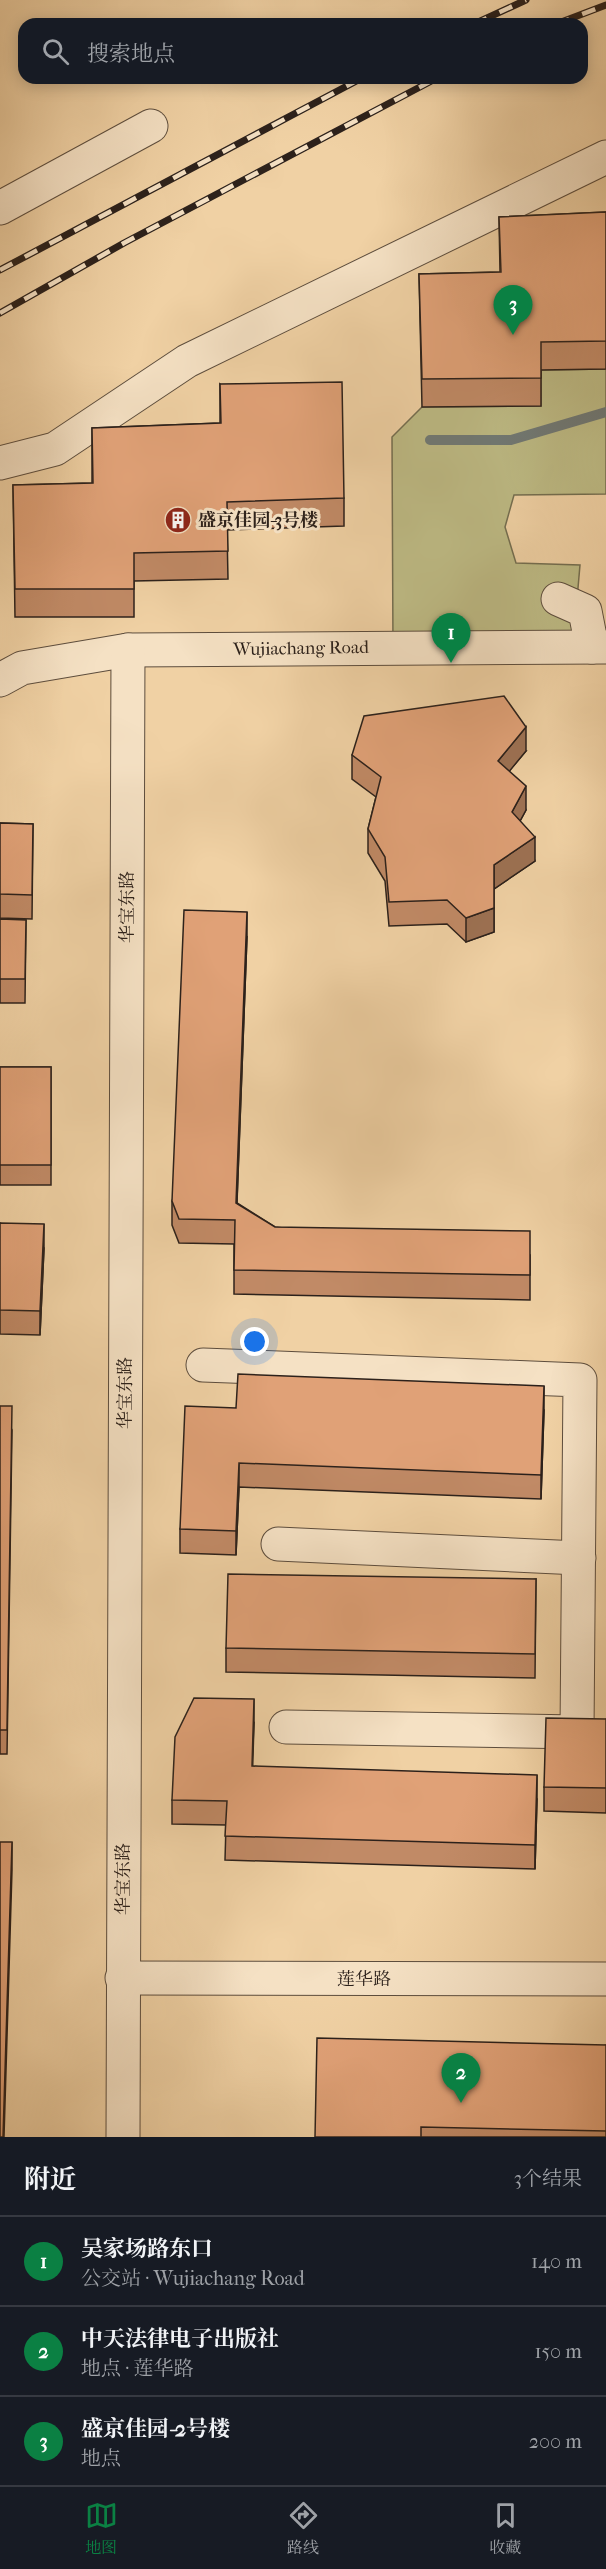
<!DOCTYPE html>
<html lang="zh">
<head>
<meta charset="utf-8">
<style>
  body { margin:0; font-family:"IM FELL French Canon","Noto Serif SC",serif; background:#20242c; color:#f1f3f6 }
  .you { position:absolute; left:255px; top:1342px; width:21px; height:21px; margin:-15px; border:4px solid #fff; border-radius:50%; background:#1a73e8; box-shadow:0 0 0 9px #1a73e833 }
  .badge { display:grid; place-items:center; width:39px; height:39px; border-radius:50%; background:#0b8043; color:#fff; font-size:20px; font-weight:700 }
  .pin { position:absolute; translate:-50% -50px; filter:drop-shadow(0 2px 3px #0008) }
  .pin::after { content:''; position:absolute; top:32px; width:21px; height:18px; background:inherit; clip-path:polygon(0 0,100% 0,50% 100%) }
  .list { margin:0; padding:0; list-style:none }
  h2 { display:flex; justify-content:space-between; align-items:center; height:78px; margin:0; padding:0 24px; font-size:26px }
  h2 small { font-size:20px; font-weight:400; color:#9ea1a6 }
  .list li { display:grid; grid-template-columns:39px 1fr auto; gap:18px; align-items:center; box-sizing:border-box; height:90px; padding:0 24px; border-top:2px solid #363941 }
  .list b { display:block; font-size:22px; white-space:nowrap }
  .list p { margin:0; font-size:20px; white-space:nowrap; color:#9ea1a6 }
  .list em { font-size:20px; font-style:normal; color:#9ea1a6 }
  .icon { flex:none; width:33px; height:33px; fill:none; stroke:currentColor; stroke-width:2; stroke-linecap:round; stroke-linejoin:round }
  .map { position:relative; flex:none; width:606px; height:2137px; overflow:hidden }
  .search { position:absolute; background:#171b24; box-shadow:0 3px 15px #0003; left:18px; right:18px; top:18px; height:66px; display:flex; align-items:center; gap:15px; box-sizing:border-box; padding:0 21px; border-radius:18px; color:#9ea1a6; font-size:22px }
  .sheet { height:348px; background:#171b24 }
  nav { display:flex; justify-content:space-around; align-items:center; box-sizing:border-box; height:84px; border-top:2px solid #363941; background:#171b24; font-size:16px; color:#9ea1a6 }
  nav a { display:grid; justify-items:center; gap:3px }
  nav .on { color:#0b8043 }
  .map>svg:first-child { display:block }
  .green { fill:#bdba84; stroke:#746e50; stroke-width:1.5 }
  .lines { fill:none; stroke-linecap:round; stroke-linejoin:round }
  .stream { stroke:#707975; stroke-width:10 }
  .minor-casing { stroke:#5d4d3d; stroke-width:35 }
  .minor { stroke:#f5e1c4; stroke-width:33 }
  .rail-casing { stroke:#2c211b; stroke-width:7 }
  .rail { stroke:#f5e1c4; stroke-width:4.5; stroke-dasharray:14; stroke-linecap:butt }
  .wall { fill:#c18a66; stroke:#2c211b; stroke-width:1.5 }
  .shaded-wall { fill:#9d7153; stroke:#2c211b; stroke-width:1.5 }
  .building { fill:#e0a177; stroke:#2c211b; stroke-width:1.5 }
  .labels { text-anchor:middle; stroke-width:6; stroke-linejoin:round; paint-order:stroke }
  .poi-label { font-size:18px; font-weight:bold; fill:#2c211b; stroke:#f5e1c4; text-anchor:start }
  .street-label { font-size:18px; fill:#2c211b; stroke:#f5e1c4 }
</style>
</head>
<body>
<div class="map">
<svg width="606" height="2137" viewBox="0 0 606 2137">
  <rect width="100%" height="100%" fill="#f0d1a4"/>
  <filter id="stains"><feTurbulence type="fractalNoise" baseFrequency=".00333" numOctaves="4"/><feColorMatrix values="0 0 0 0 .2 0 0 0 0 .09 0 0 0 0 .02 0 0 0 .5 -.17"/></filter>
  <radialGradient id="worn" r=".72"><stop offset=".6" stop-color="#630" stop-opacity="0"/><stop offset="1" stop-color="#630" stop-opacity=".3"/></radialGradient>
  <polygon class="green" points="606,369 606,494 514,495 505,527 516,563 580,565 573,645 393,647 392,437 422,407 541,406 541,370"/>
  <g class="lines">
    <polyline class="stream" points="430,440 511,440 606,412"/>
    <defs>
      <g id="minor">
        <polyline points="0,208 151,126"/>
        <polyline points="0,463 55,449 187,361 606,157"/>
        <polyline points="558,599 585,611 592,647"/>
        <polyline points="0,680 22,668 128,650 606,647"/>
        <polyline points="203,1365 580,1380 577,1732 286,1727"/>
        <polyline points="278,1544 579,1558"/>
        <polyline points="122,1978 606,1979"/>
        <polyline points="123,2137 128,650"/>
      </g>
    </defs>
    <use href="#minor" class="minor-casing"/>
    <use href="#minor" class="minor"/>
    <defs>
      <g id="rail">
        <polyline points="474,24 526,0"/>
        <polyline points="556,24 606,5"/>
        <polyline points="0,270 362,78"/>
        <polyline points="0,313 124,243 437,78"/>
      </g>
    </defs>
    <use href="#rail" class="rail-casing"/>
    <use href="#rail" class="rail"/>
  </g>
  <g class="wall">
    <polygon points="606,212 606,369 541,370 541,406 422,407 419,274 500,272 499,217"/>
    <polygon points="220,384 344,498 344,526 227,530 228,579 134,581 134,617 15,617 13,485 92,483 92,428 220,423"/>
    <polygon points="526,751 509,771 526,810 520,821 535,861 494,889 494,932 466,942 447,924 389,926 385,881 368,853 368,829 376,797 352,779 352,755"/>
    <polygon points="0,823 33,824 32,919 0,918"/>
    <polygon points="0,919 26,920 25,1003 0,1003"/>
    <polygon points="247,936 237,1203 275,1227 530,1255 530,1300 234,1294 234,1244 179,1243 172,1225 172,1201"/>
    <rect x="0" y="1067" width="51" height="118"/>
    <polygon points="0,1223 44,1248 40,1335 0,1334"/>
    <polygon points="0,1406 12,1430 7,1754 0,1754"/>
    <polygon points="236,1408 544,1410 541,1499 239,1487 236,1555 180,1553 180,1529"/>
    <polygon points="536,1579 535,1678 226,1672 226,1648"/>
    <polygon points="606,1719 606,1813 544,1811 544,1787"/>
    <polygon points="254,1723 252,1766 537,1799 535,1869 225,1860 226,1825 172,1824 172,1800"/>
    <polygon points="606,2045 606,2137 315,2137"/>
  </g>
  <g class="shaded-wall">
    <polygon points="526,727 526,751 498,785 498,761"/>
    <polygon points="526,786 526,810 512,836 512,812"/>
    <polygon points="535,837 535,861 494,889 494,865"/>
    <polygon points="494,908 494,932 466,942 466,918"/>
    <polygon points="247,912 247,936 236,1227 236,1203"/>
    <polygon points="44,1224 44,1248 40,1335 40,1311"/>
    <polygon points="544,1386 544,1410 541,1499 541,1475"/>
    <polygon points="239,1463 239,1487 236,1555 236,1531"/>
    <polygon points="254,1699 254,1723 252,1790 252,1766"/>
    <polygon points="537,1775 537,1799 535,1869 535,1845"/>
    <polygon points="12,1842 12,1870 4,2137 3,2137"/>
  </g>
  <g class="building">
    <polygon points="606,212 606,341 541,342 541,378 422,379 419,274 501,272 499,217"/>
    <polygon points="342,382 344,498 227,502 228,551 134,553 134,589 15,589 13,485 93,483 92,428 221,423 220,384"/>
    <polygon points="504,696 526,727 498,761 526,786 512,812 535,837 494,865 494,908 466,918 447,900 389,902 385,857 368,829 381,777 352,755 364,716"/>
    <polygon points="0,823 33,824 32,895 0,894"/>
    <polygon points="184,910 247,912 236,1203 275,1227 530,1231 530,1275 234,1270 235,1220 179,1219 172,1201"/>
    <polygon points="0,919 26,920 25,979 0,979"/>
    <rect x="0" y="1067" width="51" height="98"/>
    <polygon points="0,1223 44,1224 40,1311 0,1310"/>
    <polygon points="238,1374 544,1386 541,1475 239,1463 236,1531 180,1529 185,1406 236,1408"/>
    <polygon points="0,1406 12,1406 7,1730 0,1730"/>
    <polygon points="228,1574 536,1579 535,1654 226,1648"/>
    <polygon points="194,1698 254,1699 252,1766 537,1775 535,1845 225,1836 227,1801 172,1800 175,1737"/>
    <polygon points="546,1718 606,1719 606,1788 544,1787"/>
    <polygon points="0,1842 12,1842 3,2137 0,2137"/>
    <polygon points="317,2038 606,2045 606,2131 421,2127 421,2137 315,2137"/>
  </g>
  <defs>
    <symbol id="building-disc" viewBox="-11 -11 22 22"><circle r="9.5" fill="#8f2418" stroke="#f5e1c4"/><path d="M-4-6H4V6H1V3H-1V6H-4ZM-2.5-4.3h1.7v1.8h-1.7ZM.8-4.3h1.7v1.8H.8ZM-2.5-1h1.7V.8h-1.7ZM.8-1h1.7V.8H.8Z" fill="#fff"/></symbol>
  </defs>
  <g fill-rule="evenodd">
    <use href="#building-disc" x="163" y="505" width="30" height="30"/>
  </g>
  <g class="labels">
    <g class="poi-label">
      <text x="198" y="526">盛京佳园-3号楼</text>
    </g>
    <g class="street-label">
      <text transform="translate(301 648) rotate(-1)" y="6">Wujiachang Road</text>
      <text transform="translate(127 907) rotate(-90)" y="6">华宝东路</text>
      <text transform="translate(125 1393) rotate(-90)" y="6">华宝东路</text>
      <text transform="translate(123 1879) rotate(-90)" y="6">华宝东路</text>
      <text x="364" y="1985">莲华路</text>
    </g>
  </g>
  <rect width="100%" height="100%" filter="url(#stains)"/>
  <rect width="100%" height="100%" fill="url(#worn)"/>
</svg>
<div class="you"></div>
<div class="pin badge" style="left:451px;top:663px">1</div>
<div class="pin badge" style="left:461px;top:2103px">2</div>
<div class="pin badge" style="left:513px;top:335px">3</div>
<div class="search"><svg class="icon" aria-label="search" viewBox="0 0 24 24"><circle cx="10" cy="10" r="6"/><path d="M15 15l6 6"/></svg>搜索地点</div>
</div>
<section class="sheet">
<h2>附近<small>3个结果</small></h2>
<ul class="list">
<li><span class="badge">1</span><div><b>吴家场路东口</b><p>公交站 · Wujiachang Road</p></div><em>140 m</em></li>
<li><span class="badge">2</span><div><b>中天法律电子出版社</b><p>地点 · 莲华路</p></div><em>150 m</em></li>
<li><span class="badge">3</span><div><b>盛京佳园-2号楼</b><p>地点</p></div><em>200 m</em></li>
</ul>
</section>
<nav>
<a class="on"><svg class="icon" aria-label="map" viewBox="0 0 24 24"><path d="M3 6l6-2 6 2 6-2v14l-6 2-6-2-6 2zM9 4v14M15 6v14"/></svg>地图</a>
<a><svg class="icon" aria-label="directions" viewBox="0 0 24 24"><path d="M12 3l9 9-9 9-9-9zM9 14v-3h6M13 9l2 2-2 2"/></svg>路线</a>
<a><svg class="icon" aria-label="saved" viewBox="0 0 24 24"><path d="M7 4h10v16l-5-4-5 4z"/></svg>收藏</a>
</nav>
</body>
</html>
